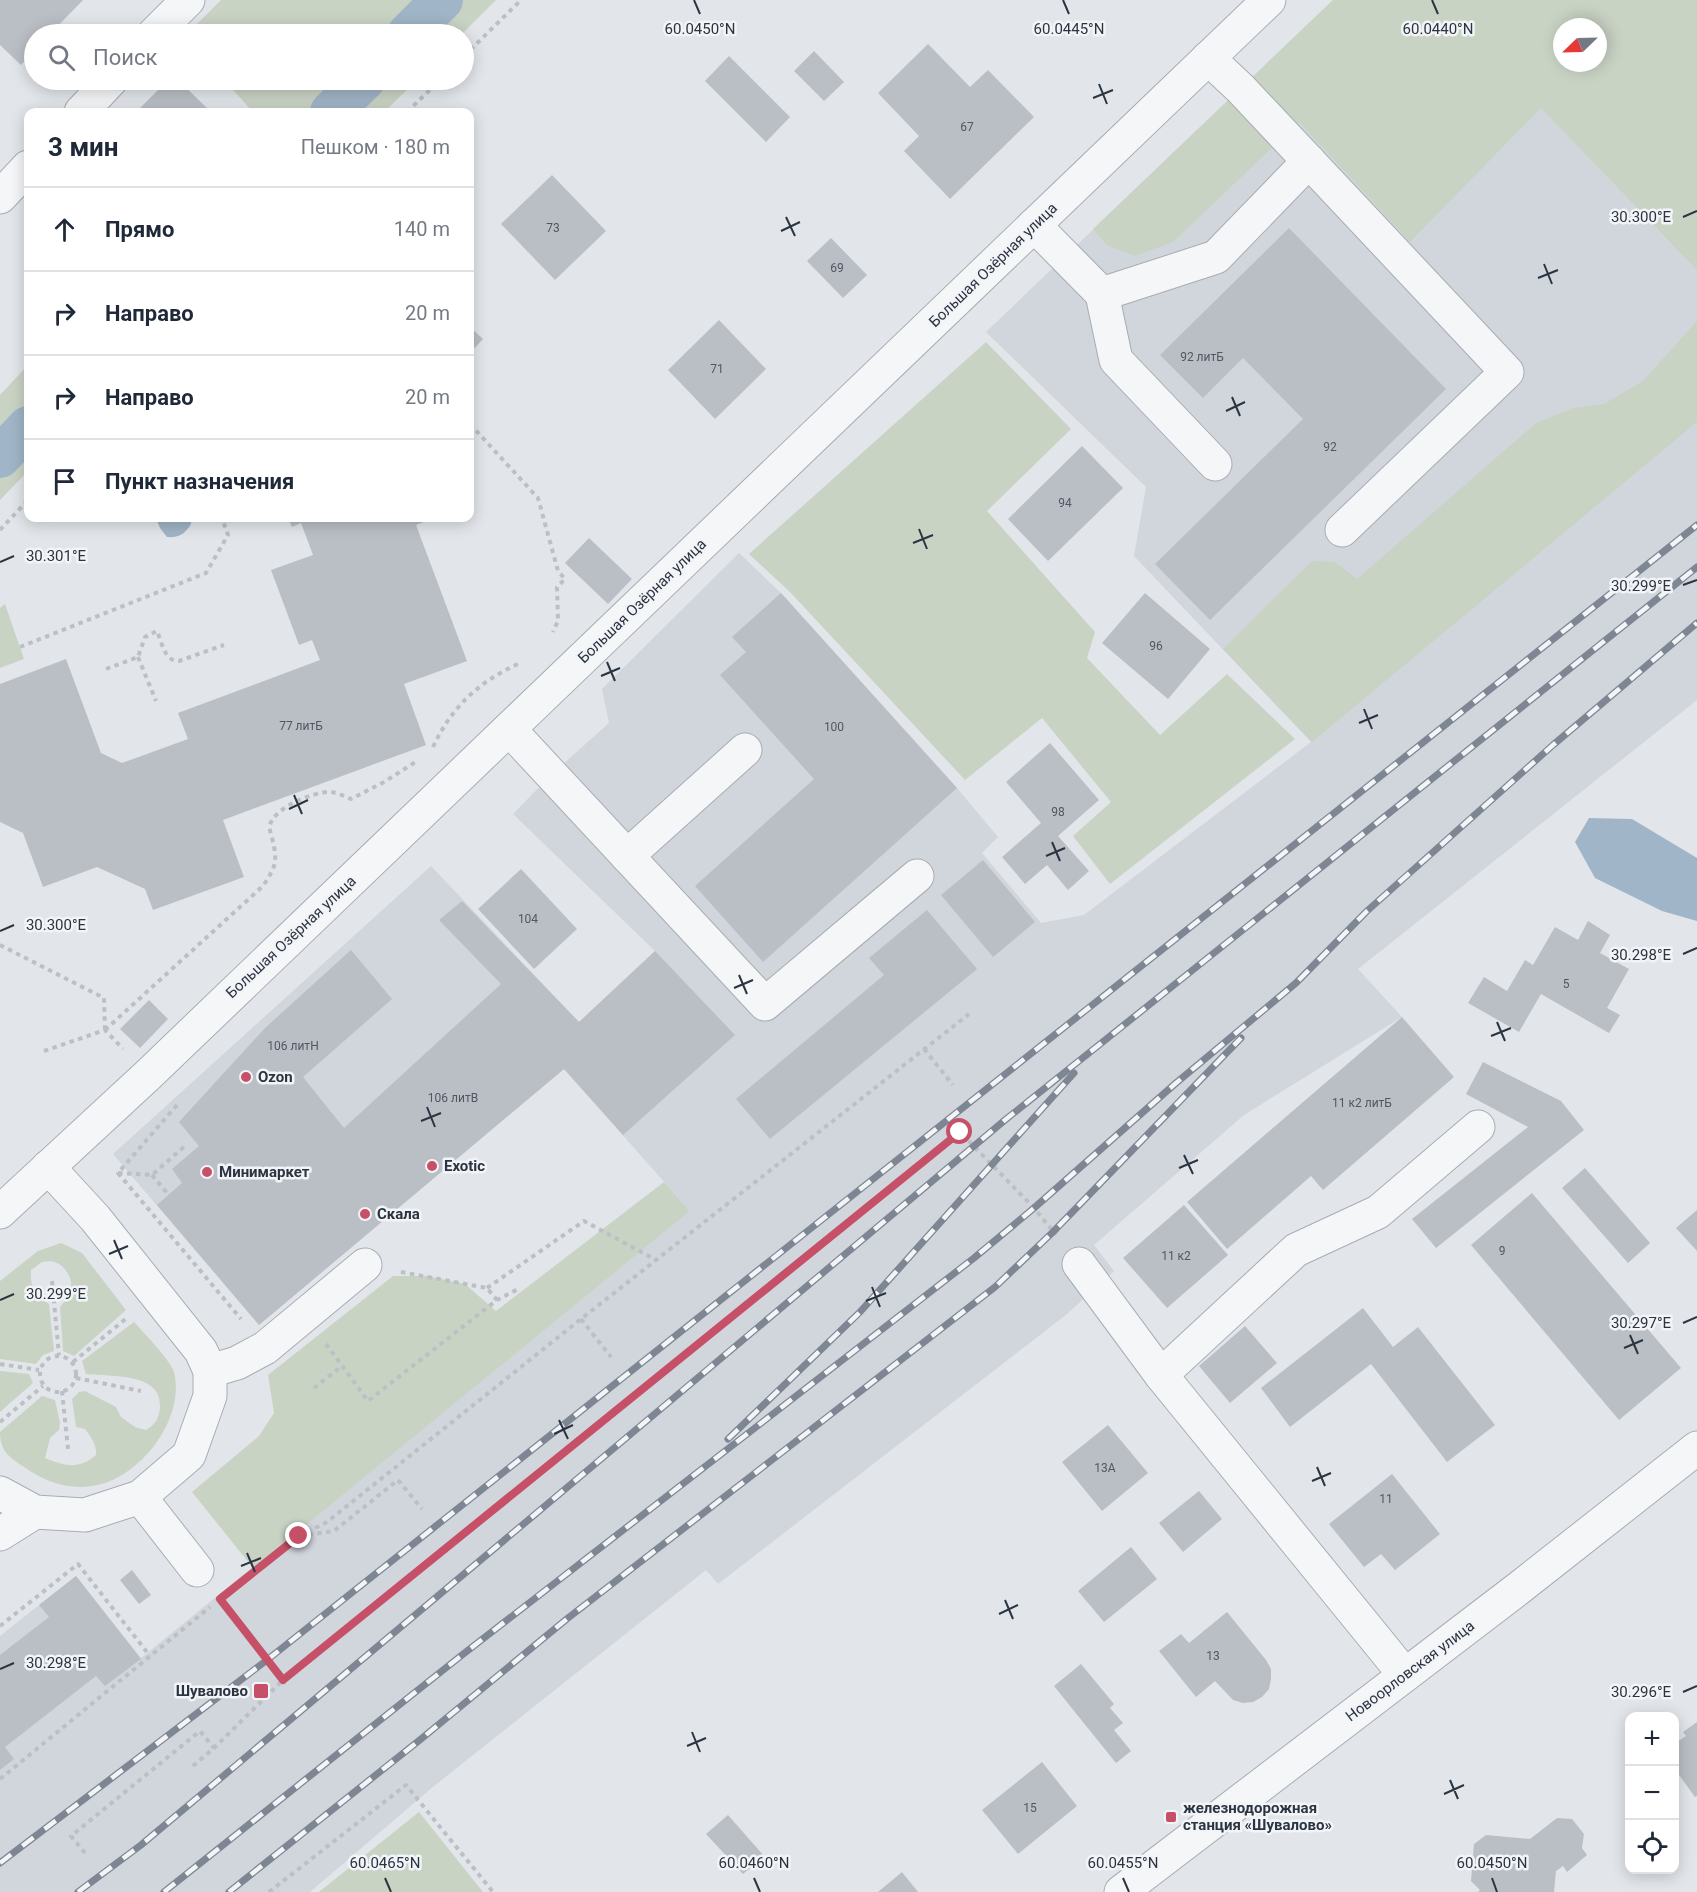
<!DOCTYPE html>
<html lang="ru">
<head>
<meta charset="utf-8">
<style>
  body { margin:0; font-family:Roboto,sans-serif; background:#f6f6f7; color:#1f2937 }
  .controls { position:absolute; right:18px; bottom:18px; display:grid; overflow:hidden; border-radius:12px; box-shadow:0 3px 15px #0003 }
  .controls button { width:54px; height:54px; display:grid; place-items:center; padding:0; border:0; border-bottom:2px solid #e0e1e3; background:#fff; color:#1f2937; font:30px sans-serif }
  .compass { position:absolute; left:1553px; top:18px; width:54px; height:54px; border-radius:50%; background:#fff; box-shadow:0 3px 15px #0003; rotate:247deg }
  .stop { position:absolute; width:18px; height:18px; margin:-14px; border:4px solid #c65068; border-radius:50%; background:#fff }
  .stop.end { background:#c65068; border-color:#fff; box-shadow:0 2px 6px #0008 }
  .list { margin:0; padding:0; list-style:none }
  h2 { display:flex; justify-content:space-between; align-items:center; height:78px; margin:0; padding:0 24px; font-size:26px }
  h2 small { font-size:20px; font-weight:400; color:#747a83 }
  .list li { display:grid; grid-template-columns:39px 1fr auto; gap:18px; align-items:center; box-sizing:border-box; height:84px; padding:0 24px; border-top:2px solid #e0e1e3 }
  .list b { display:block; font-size:22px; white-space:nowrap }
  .list em { font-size:20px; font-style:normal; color:#747a83 }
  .icon { flex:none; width:33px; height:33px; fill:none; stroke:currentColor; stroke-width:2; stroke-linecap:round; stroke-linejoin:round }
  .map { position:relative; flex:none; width:1697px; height:1892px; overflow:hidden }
  .search { position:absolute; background:#fff; box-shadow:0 3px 15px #0003; left:24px; top:24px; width:450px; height:66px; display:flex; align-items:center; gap:15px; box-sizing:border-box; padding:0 21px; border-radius:33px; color:#747a83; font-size:22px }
  .panel { position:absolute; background:#fff; box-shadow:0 3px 15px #0003; left:24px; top:108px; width:450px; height:414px; border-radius:12px }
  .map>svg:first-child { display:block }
  .built { fill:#d1d5dc; fill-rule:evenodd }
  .green { fill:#c9d3c4; fill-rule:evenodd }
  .water { fill:#a0b5c7 }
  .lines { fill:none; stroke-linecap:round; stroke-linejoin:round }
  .canal { stroke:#a0b5c7; stroke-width:42 }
  .building { fill:#babfc6 }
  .minor-casing { stroke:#a7adb4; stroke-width:35 }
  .path { stroke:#bcc0c5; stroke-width:4; stroke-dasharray:4.5 4.5; stroke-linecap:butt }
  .minor { stroke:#f5f6f8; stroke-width:33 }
  .rail-casing { stroke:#7d8692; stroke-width:7 }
  .rail { stroke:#f2f4f7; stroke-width:4.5; stroke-dasharray:14; stroke-linecap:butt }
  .route { stroke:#c65068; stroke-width:8 }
  .ticks { fill:none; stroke:#2b3441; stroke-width:2 }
  .poi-dot { fill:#c65068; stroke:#f2f4f7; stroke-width:2 }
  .labels { text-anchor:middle; stroke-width:5; stroke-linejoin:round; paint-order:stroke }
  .number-label { font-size:12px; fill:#4f5762 }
  .street-label { font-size:15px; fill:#2b3441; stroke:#f2f4f7 }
  .poi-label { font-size:15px; font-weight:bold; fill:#2b3441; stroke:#f2f4f7; text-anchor:start }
  .ticks-label { font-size:15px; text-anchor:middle; fill:#2b3441; stroke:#f2f4f7; stroke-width:5; stroke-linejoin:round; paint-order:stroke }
</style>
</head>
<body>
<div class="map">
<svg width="1697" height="1892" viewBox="0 0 1697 1892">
  <rect width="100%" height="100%" fill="#e2e6ea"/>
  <path class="built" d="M 1333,0 L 1697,0 L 1697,700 L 1358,969 L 1402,1017 L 1244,1115 L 1094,1245 L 1114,1271 L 1067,1314 L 718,1584 L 706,1570 L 434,1786 L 310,1892 L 0,1892 L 0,1636 L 76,1576 L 141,1658 L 690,1211 L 564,1069 L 259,1325 L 113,1154 L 431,866 L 579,1022 L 655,951 L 513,814 L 551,775 L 609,723 L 602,689 L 739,553 L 781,593 L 957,788 L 998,837 L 982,853 L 1041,923 L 1084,915 L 1311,742 L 1134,556 L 1146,487 L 986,332 ZM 1562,27 L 1598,27 L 1598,63 L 1562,63 Z"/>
  <g class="green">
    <polygon points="221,0 496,0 462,34 187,34"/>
    <path d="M 1333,0 L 1697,0 L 1697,270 L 1541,108 L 1410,242 L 1299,122 L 1173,242 L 1135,256 L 1107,245 L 1093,229 ZM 1562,27 L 1598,27 L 1598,63 L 1562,63 Z"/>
    <polygon points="224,80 417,80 384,112 253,112"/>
    <polygon points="1697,321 1697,422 1312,742 1223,649 1312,561 1335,562 1357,579 1536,423 1573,408 1604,404 1643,381"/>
    <polygon points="986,342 1071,429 987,511 1095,632 1087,658 1160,735 1227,674 1295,739 1110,884 1073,836 1111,802 1042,718 965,780 790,592 749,554"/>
    <polygon points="28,365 28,471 0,500 0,395"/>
    <polygon points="5,604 24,659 0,668 0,608"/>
    <polygon points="664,1182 690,1211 253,1568 192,1492 259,1436 274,1413 268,1375 393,1276 427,1276 465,1284 496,1311"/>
    <path d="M 61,1243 L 82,1253 L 126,1310 L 74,1356 L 63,1351 L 60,1307 C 63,1303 67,1299 69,1295 C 77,1279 62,1257 43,1262 C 39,1263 35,1268 31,1270 C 30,1287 34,1296 49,1304 L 54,1351 L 43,1355 L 36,1364 L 0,1359 L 0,1281 L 38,1251 Z"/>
    <path d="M 134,1322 C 143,1332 172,1362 174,1372 C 186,1419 139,1480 92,1486 C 67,1490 44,1481 24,1467 C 9,1457 0,1451 0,1432 L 42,1396 L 55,1400 L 60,1423 L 59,1430 L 50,1438 L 45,1458 C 64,1466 79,1470 96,1455 C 97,1445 91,1437 85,1429 L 76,1427 L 72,1399 L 79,1392 L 85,1391 L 116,1407 L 121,1417 L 135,1427 L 146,1430 C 156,1424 159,1418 160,1407 C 162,1372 111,1377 86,1374 L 82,1361 Z"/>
    <polygon points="0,1371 29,1374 33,1383 0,1412"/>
    <polygon points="419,1812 483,1892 319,1892"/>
  </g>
  <g class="water">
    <path d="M 156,518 L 190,518 L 191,524 C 185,534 179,538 167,537 L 160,528 Z"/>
    <polygon points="1589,818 1632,819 1697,858 1697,921 1662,911 1595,878 1575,842"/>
  </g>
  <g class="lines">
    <g class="canal">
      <polyline points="408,34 442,0"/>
      <polyline points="331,112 364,80"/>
      <polyline points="0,457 28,427"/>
    </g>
  </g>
  <g class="building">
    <polygon points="0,0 83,0 50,34 34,34 34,51 21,65 0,45"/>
    <polygon points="928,44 970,87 988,70 1034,117 950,199 904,151 919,136 878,93"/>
    <polygon points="814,51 844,82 824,101 794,71"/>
    <polygon points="729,56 790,117 766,142 705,81"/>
    <polygon points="168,80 178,80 211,112 136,112"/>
    <polygon points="552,175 606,231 555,280 501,224"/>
    <polygon points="1289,228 1446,389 1210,620 1155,564 1303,419 1243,358 1203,398 1160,355"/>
    <polygon points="831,238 867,275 843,298 807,261"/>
    <polygon points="719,320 766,369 715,419 668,370"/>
    <polygon points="470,327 483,339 470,353"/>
    <polygon points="1082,446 1123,488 1048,561 1008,519"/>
    <polygon points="288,518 424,518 426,521 416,525 467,661 404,684 426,745 223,820 244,877 153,910 145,889 97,867 43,887 23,833 0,822 0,684 66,659 101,753 122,763 188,739 178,713 320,660 312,640 299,645 271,570 313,555 301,523 292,527"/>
    <polygon points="589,538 632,579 608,604 565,563"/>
    <polygon points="781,593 957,788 763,962 695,886 814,779 720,675 746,652 732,637"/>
    <polygon points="1145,593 1210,649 1168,699 1102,643"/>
    <polygon points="1050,743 1099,800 1058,836 1089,871 1068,890 1047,865 1025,884 1002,857 1041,823 1006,782"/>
    <polygon points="983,860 1035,922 993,957 941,895"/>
    <polygon points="521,869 577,929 534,969 478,909"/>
    <polygon points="462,901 579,1022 655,951 735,1035 623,1135 564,1069 259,1325 157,1205 182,1183 172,1169 199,1146 179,1122 265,1028 351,950 392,999 303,1077 344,1128 501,984 439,920"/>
    <polygon points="927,910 977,969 770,1139 736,1099 884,975 869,958"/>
    <polygon points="1588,921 1610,935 1600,953 1629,969 1607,1008 1620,1015 1609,1033 1541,994 1519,1032 1468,1003 1484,977 1507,991 1525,960 1533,965 1555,927 1578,940"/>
    <polygon points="149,1000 168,1019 140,1048 120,1029"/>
    <polygon points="1402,1017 1454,1077 1323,1190 1311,1176 1227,1249 1187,1202"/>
    <polygon points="1483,1062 1561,1101 1584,1130 1436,1248 1412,1219 1528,1127 1466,1094"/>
    <polygon points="1585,1168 1650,1243 1628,1263 1562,1188"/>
    <polygon points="1532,1193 1681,1368 1619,1420 1471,1245"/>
    <polygon points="1184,1205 1228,1255 1167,1308 1123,1258"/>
    <polygon points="1697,1210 1697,1251 1676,1228"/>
    <polygon points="1363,1308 1393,1347 1418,1327 1495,1425 1447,1462 1371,1364 1290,1427 1261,1388"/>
    <polygon points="1245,1326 1277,1363 1230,1403 1199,1366"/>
    <polygon points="1108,1425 1148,1473 1102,1511 1062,1462"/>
    <polygon points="1392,1474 1440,1534 1395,1570 1381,1554 1364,1567 1329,1524"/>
    <polygon points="1199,1491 1222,1519 1183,1552 1159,1523"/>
    <polygon points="1131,1547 1157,1579 1104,1622 1078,1591"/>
    <polygon points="132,1570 151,1595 139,1604 120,1580"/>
    <polygon points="76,1576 141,1659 105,1686 96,1676 5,1747 14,1759 0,1770 0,1655 49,1617 39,1605"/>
    <polygon points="1227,1612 1266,1660 1271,1669 1271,1679 1269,1689 1262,1697 1253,1702 1243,1703 1233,1700 1215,1681 1196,1697 1159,1651 1181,1634 1189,1643"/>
    <polygon points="1081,1664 1114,1704 1110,1708 1123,1723 1114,1730 1131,1751 1116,1763 1054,1686"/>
    <polygon points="1697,1722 1697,1796 1695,1797 1674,1768 1674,1744 1686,1736 1683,1732"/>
    <polygon points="1042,1762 1077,1806 1018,1854 982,1810"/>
    <polygon points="728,1815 764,1856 743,1874 706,1834"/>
    <polygon points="1557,1818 1572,1819 1584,1834 1582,1848 1587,1855 1567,1872 1563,1866 1556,1871 1554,1892 1478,1892 1480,1890 1471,1881 1474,1844 1486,1835 1530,1839"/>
    <polygon points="902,1872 918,1892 878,1892"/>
  </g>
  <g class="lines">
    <defs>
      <g id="minor">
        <polyline points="154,34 188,0"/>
        <polyline points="1208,58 1241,89 1507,372 1342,530"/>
        <polyline points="81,112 111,80"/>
        <polyline points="0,197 28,167"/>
        <polyline points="1034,225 1102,294 1216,257 1309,161"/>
        <polyline points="1102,294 1116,360 1215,464"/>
        <polyline points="509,729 765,1004 917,876"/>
        <polyline points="627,856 745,750"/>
        <polyline points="0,1212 148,1075 1269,0"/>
        <polyline points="1079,1264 1161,1375 1405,1675"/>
        <polyline points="210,1371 237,1363 265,1348 365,1265"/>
        <polyline points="1161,1375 1296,1250 1378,1212 1478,1127"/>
        <polyline points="0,1493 35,1512 85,1515 140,1497 189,1455 210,1396 210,1371 201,1351 95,1218 48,1167"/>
        <polyline points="140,1497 197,1570"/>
        <polyline points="0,1534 35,1512"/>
        <polyline points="1121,1892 1519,1588 1697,1448"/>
      </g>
    </defs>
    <use href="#minor" class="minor-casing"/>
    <g class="path">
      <polyline points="464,56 521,0"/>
      <polyline points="407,112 440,80"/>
      <polyline points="470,424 538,498 558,571 565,579 557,587 558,621 553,632"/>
      <polyline points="0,530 28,500"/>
      <polyline points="20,647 206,573 228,535 222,518"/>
      <polyline points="138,657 156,701"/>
      <path d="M 106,669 L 138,657 L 145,637 L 157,631 C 162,643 165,662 179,661 L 224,645"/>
      <path d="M 433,747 C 452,706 480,681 520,663"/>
      <polyline points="0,945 104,998 105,1030"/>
      <path d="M 105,1030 L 263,886 C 276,866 278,862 272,838 C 271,834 269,829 270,825 C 274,808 313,792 329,792 C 336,792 344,796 351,799 L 384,782 L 417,761"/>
      <polyline points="924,1049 953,1085"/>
      <polyline points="44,1051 105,1030 123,1049"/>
      <polyline points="177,1105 118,1173 241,1319"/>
      <polyline points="118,1173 152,1175 186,1145"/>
      <polyline points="152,1175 259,1303"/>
      <polyline points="401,1272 487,1288 497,1300"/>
      <polyline points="52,1281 59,1355"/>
      <polyline points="487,1288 584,1221 656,1260"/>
      <polyline points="581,1319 611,1357"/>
      <polyline points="326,1344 368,1401 497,1300 520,1288"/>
      <circle cx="58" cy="1374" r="18"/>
      <polyline points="73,1362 128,1317"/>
      <polyline points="0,1364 39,1370"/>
      <polyline points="76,1378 141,1391"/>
      <polyline points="314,1388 342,1366"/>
      <polyline points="62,1391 68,1449"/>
      <polyline points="0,1422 43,1386"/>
      <polyline points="299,1536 327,1522 581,1319 969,1014"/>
      <polyline points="229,1592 299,1536 334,1531 398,1480 422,1509"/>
      <polyline points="219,1600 283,1679"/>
      <polyline points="0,1626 78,1564 150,1656"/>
      <polyline points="193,1766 214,1748 283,1680 960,1132 1034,1208 1056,1235"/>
      <polyline points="0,1779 210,1607"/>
      <polyline points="85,1853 71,1836 200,1731 214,1748"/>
      <polyline points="269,1892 406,1785 493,1892"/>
    </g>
    <use href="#minor" class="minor"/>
    <defs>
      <g id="rail">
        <polyline points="728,1439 860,1312 1074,1073"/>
        <polyline points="0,1863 267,1660 1697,525"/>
        <polyline points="78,1892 141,1845 1005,1120 1697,567"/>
        <polyline points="164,1892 462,1655 974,1258 1034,1208 1176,1083 1296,983 1367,911 1553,745 1697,623"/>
        <polyline points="229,1892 421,1739 568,1618 995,1287 1053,1232 1241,1038"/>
      </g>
    </defs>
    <use href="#rail" class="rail-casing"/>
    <use href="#rail" class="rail"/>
  </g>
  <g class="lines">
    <polyline class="route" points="299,1536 220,1599 283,1680 960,1132"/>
  </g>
  <path class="ticks" d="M 694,0 L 700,14M 1063,0 L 1069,14M 1432,0 L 1438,14M 1099,84 L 1107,104M 1093,98 L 1113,90M 786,217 L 795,236M 1683,217 L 1697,211M 781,231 L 800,222M 1544,264 L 1552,284M 1538,278 L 1558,270M 1232,397 L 1240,416M 1226,411 L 1245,402M 919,529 L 927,549M 913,543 L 933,535M 0,562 L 14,556M 1683,585 L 1697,580M 607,662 L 615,681M 601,676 L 620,668M 1364,709 L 1372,729M 1359,723 L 1378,715M 294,795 L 302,814M 289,809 L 308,800M 1052,842 L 1060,861M 1046,856 L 1065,848M 0,931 L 14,925M 1683,954 L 1697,948M 739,975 L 747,994M 734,988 L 753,980M 1497,1022 L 1505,1041M 1491,1036 L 1511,1028M 427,1107 L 435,1127M 421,1121 L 441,1113M 1184,1155 L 1193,1174M 1179,1168 L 1198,1160M 114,1240 L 122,1259M 109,1254 L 128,1246M 872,1287 L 880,1307M 0,1300 L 14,1294M 866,1301 L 886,1293M 1683,1323 L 1697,1317M 1630,1335 L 1638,1354M 1624,1348 L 1643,1340M 559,1420 L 568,1439M 554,1434 L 573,1425M 1317,1467 L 1325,1486M 1312,1481 L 1331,1473M 247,1553 L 255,1572M 241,1566 L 261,1558M 1005,1600 L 1013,1619M 999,1614 L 1018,1605M 0,1669 L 14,1663M 1683,1692 L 1697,1686M 692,1732 L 700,1752M 687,1746 L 706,1738M 1450,1780 L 1458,1799M 1444,1794 L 1464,1785M 385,1878 L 391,1892M 754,1878 L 760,1892M 1123,1878 L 1129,1892M 1492,1878 L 1497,1892"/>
  <g class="poi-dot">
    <circle cx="246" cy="1077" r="6"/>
    <circle cx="432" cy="1166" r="6"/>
    <circle cx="207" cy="1172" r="6"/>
    <circle cx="365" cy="1214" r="6"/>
    <rect x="253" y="1683" width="16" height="16" rx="3"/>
    <rect x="1165" y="1811" width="12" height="12" rx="3"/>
  </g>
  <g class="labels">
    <g class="number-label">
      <text x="967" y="131">67</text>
      <text x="553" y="232">73</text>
      <text x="837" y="272">69</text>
      <text x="1202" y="361">92 литБ</text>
      <text x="717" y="373">71</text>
      <text x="1330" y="451">92</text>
      <text x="1065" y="507">94</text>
      <text x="1156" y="650">96</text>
      <text x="301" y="730">77 литБ</text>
      <text x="834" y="731">100</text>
      <text x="1058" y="816">98</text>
      <text x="528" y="923">104</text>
      <text x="1566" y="988">5</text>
      <text x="293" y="1050">106 литН</text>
      <text x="453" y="1102">106 литВ</text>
      <text x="1362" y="1107">11 к2 литБ</text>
      <text x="1502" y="1255">9</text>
      <text x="1176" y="1260">11 к2</text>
      <text x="1105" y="1472">13А</text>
      <text x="1386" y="1503">11</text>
      <text x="1213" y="1660">13</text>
      <text x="1030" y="1812">15</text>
    </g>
    <g class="street-label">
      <text transform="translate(993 265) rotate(-44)" y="5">Большая Озёрная улица</text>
      <text transform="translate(642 601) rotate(-44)" y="5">Большая Озёрная улица</text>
      <text transform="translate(291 937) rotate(-43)" y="5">Большая Озёрная улица</text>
      <text transform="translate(1410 1671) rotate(-37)" y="5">Новоорловская улица</text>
    </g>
    <g class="poi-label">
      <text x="258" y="1082">Ozon</text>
      <text x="444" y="1171">Exotic</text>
      <text x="219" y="1177">Минимаркет</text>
      <text x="377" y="1219">Скала</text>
      <text x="248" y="1696" text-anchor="end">Шувалово</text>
      <text x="1183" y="1813">железнодорожная<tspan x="1183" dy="17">станция «Шувалово»</tspan></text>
    </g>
  </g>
  <g class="ticks-label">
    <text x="700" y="34">60.0450°N</text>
    <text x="1069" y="34">60.0445°N</text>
    <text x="1438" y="34">60.0440°N</text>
    <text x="1641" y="222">30.300°E</text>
    <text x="56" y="561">30.301°E</text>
    <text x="1641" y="591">30.299°E</text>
    <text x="56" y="930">30.300°E</text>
    <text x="1641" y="960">30.298°E</text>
    <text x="56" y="1299">30.299°E</text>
    <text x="1641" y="1328">30.297°E</text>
    <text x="56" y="1668">30.298°E</text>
    <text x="1641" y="1697">30.296°E</text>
    <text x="385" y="1868">60.0465°N</text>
    <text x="754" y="1868">60.0460°N</text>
    <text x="1123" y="1868">60.0455°N</text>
    <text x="1492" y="1868">60.0450°N</text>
  </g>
</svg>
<div class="controls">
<button>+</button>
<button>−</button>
<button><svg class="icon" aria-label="locate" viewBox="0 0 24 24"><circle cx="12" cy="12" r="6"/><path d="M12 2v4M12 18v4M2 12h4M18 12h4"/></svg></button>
</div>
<svg class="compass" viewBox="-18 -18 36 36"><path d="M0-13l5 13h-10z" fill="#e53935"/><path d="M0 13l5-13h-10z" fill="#747a83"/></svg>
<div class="stop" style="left:960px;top:1132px"></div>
<div class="stop end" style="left:299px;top:1536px"></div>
<div class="search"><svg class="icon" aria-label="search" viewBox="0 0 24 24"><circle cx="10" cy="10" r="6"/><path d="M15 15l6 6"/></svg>Поиск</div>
<section class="panel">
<h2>3 мин<small>Пешком · 180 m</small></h2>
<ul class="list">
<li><svg class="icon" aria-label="ahead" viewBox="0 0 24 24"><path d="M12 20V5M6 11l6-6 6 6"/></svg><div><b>Прямо</b></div><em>140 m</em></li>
<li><svg class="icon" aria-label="right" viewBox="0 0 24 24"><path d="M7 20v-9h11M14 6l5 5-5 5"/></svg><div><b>Направо</b></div><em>20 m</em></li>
<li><svg class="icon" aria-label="right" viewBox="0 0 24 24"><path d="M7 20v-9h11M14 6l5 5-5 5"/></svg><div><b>Направо</b></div><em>20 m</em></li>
<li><svg class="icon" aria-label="arrive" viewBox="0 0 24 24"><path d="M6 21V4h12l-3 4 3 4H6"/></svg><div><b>Пункт назначения</b></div></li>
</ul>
</section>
</div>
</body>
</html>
